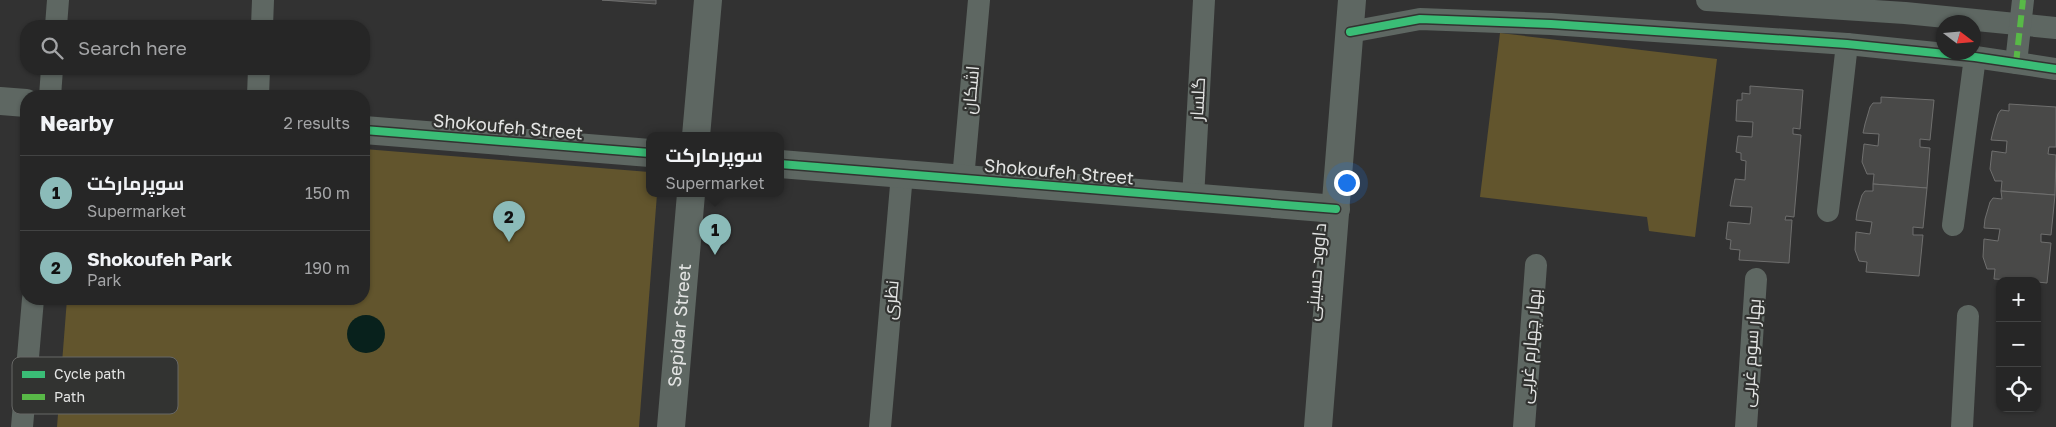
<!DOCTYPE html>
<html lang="en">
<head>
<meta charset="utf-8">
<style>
  body { margin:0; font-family:"Golos Text",Cairo,sans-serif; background:#323232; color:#f1f3f6 }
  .controls { position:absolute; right:15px; bottom:15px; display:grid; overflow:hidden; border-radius:10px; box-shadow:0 1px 4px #0004 }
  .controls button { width:45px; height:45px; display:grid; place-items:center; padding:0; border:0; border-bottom:1px solid #424343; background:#262626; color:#f1f3f6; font:25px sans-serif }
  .compass { position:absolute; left:1936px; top:15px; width:45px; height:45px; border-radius:50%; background:#262626; box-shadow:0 1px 4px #0004; rotate:106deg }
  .you { position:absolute; left:1346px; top:182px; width:18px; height:18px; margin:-12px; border:4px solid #fff; border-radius:50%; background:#1a73e8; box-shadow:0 0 0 8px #1a73e833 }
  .badge { display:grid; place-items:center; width:32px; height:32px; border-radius:50%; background:#8bbbb9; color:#111; font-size:16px; font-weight:700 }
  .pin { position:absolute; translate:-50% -41px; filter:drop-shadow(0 1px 2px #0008) }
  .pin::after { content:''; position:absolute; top:26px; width:18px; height:15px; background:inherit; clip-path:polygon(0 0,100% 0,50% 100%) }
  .popup { position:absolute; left:646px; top:132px; width:138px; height:65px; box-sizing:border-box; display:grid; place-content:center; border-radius:10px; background:#262626; filter:drop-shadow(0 1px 4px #0005); font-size:16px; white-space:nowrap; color:#a4a5a7 }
  .popup b { font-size:19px; color:#f1f3f6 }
  .popup::after { content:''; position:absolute; left:50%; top:100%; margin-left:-10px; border:10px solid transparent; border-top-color:#262626 }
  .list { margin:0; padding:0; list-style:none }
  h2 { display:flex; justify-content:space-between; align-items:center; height:65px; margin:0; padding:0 20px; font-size:21px }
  h2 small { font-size:16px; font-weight:400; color:#a4a5a7 }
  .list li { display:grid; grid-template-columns:32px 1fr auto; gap:15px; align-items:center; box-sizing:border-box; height:75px; padding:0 20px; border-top:1px solid #424343 }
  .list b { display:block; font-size:19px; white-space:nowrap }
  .list p { margin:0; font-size:16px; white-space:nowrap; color:#a4a5a7 }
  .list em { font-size:16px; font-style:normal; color:#a4a5a7 }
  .icon { flex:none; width:28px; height:28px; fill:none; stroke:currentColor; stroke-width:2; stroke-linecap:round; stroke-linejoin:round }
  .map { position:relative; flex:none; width:2056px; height:427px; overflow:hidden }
  .search { position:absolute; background:#262626; box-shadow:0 1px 4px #0004; left:20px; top:20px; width:350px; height:55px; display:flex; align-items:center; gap:12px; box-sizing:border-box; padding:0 18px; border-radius:20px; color:#a4a5a7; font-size:19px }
  .panel { position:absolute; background:#262626; box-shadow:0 1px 4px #0004; left:20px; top:90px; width:350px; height:215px; border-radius:20px }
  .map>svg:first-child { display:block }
  .green { fill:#62552d }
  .water { fill:#08211c }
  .building { fill:#494948; stroke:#6f6f6e }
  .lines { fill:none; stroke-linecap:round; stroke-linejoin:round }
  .minor { stroke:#5e6762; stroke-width:22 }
  .tertiary { stroke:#5e6762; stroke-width:28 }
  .quiet { stroke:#58b947; stroke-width:6; stroke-dasharray:12 6; stroke-linecap:butt }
  .cycleway-casing { stroke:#323331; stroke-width:11 }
  .cycleway { stroke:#3abd76; stroke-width:8 }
  .labels { text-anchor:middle; stroke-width:4.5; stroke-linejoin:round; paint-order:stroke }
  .street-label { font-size:18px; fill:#e3e4e3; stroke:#323331 }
  .key { fill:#323331; stroke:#676866; stroke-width:1 }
  .key-label { font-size:14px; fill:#e3e4e3 }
</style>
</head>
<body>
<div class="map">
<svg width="2056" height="427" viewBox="0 0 2056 427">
  <rect width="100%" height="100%" fill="#323232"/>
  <g class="green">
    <polygon points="1500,33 1717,59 1695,237 1649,231 1647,217 1480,197"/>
    <polygon points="364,149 649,172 650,194 657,194 639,427 57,427 67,299 364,299"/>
  </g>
  <circle class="water" cx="366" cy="334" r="19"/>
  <g class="building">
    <polygon points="602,0 656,0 656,4"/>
    <polygon points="1750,86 1803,90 1800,129 1793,128 1793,134 1801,135 1794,217 1786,216 1785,220 1792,220 1789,263 1739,260 1740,250 1730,249 1731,240 1726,239 1728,222 1750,224 1752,207 1730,206 1735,179 1745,180 1746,161 1741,160 1741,153 1736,152 1738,136 1752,137 1753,122 1736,121 1737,100 1742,100 1742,93 1750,94"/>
    <polygon points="1881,97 1934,100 1930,140 1920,139 1920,147 1930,148 1927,188 1873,184 1874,174 1867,174 1862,162 1864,144 1878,146 1879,134 1863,133 1865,124 1870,107 1873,103 1881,103"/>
    <polygon points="2009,104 2056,107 2056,147 2049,147 2048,154 2056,155 2055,195 2001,191 2002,181 1995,181 1990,169 1992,151 2006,153 2007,141 1991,140 1993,131 1998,114 2001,110 2009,111"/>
    <polygon points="1873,184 1927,188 1923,228 1913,227 1913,235 1923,235 1919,276 1866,272 1867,262 1859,261 1855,250 1856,232 1870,234 1872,222 1856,220 1857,212 1862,195 1865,191 1873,191"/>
    <polygon points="2001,191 2055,195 2051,235 2041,234 2041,242 2051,243 2047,283 2037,282 2037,281 1994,279 1995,269 1987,269 1983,257 1984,239 1998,241 2000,229 1984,228 1985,219 1990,202 1993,198 2002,199"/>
  </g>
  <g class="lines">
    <g class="minor">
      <polyline points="1707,0 1905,13 2056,28"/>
      <polyline points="56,26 58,0"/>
      <polyline points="262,26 263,0"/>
      <polyline points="1350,32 1420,19 1551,24 1847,44 1975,57 2056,69"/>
      <polyline points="2016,63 2023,0"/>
      <polyline points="50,96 52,69"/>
      <polyline points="258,96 259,69"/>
      <polyline points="963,179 979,0"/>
      <polyline points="1193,198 1204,0"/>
      <polyline points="1828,211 1847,44"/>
      <polyline points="1953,225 1975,57"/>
      <polyline points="22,427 33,299"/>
      <polyline points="880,427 902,174"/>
      <polyline points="1524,427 1536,265"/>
      <polyline points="1746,427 1756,279"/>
      <polyline points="1962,427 1968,316"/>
    </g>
    <g class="tertiary">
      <polyline points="0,101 26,103"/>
      <polyline points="364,130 650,153"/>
      <polyline points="696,136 708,0"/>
      <polyline points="780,164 1336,209"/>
      <path id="s1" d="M 671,427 L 691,194"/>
      <polyline points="1318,427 1352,0"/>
    </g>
    <polyline class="quiet" points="2016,63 2023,0"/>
    <defs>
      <g id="cycleway">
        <polyline points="1350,32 1420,19 1551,24 1847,44 1975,57 2056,69"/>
        <polyline points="364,130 650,153"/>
        <polyline points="780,164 1336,209"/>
      </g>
    </defs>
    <use href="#cycleway" class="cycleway-casing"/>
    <use href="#cycleway" class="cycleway"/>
  </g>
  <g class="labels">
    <g class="street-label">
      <text transform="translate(971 90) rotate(-85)" y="6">اشکان</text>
      <text transform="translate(1198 99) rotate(-87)" y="6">گلسار</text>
      <text transform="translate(508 127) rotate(5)" y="6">Shokoufeh Street</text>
      <text transform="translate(1059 172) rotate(5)" y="6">Shokoufeh Street</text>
      <text transform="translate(1316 272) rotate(-85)" y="6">داوود حسینی</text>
      <text transform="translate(891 300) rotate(-85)" y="6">نظری</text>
      <text dy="6" stroke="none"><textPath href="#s1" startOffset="102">Sepidar Street</textPath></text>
      <text transform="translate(1530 346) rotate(-85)" y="6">بهار چهارم غربی</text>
      <text transform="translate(1751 353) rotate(-86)" y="6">بهار سوم غربی</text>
    </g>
  </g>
  <rect x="12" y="357" width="166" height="57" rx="8" class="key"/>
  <rect x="22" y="371" width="23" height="7" fill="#3abd76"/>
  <rect x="22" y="394" width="23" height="6" fill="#58b947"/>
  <g class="key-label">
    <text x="54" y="379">Cycle path</text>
    <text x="54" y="402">Path</text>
  </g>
</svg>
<div class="controls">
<button>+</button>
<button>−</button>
<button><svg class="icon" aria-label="locate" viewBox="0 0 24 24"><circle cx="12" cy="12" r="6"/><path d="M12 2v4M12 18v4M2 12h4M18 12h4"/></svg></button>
</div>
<svg class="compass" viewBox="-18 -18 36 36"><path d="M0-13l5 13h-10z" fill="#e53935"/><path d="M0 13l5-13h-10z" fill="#a4a5a7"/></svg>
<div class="you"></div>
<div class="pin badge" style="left:715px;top:255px">1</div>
<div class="popup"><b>سوپرمارکت</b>Supermarket</div>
<div class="pin badge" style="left:509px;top:242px">2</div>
<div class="search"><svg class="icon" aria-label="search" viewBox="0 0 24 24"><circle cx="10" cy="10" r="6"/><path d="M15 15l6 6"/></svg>Search here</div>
<section class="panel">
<h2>Nearby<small>2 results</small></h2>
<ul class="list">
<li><span class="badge">1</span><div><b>سوپرمارکت</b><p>Supermarket</p></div><em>150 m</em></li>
<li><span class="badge">2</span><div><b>Shokoufeh Park</b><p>Park</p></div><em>190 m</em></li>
</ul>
</section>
</div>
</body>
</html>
